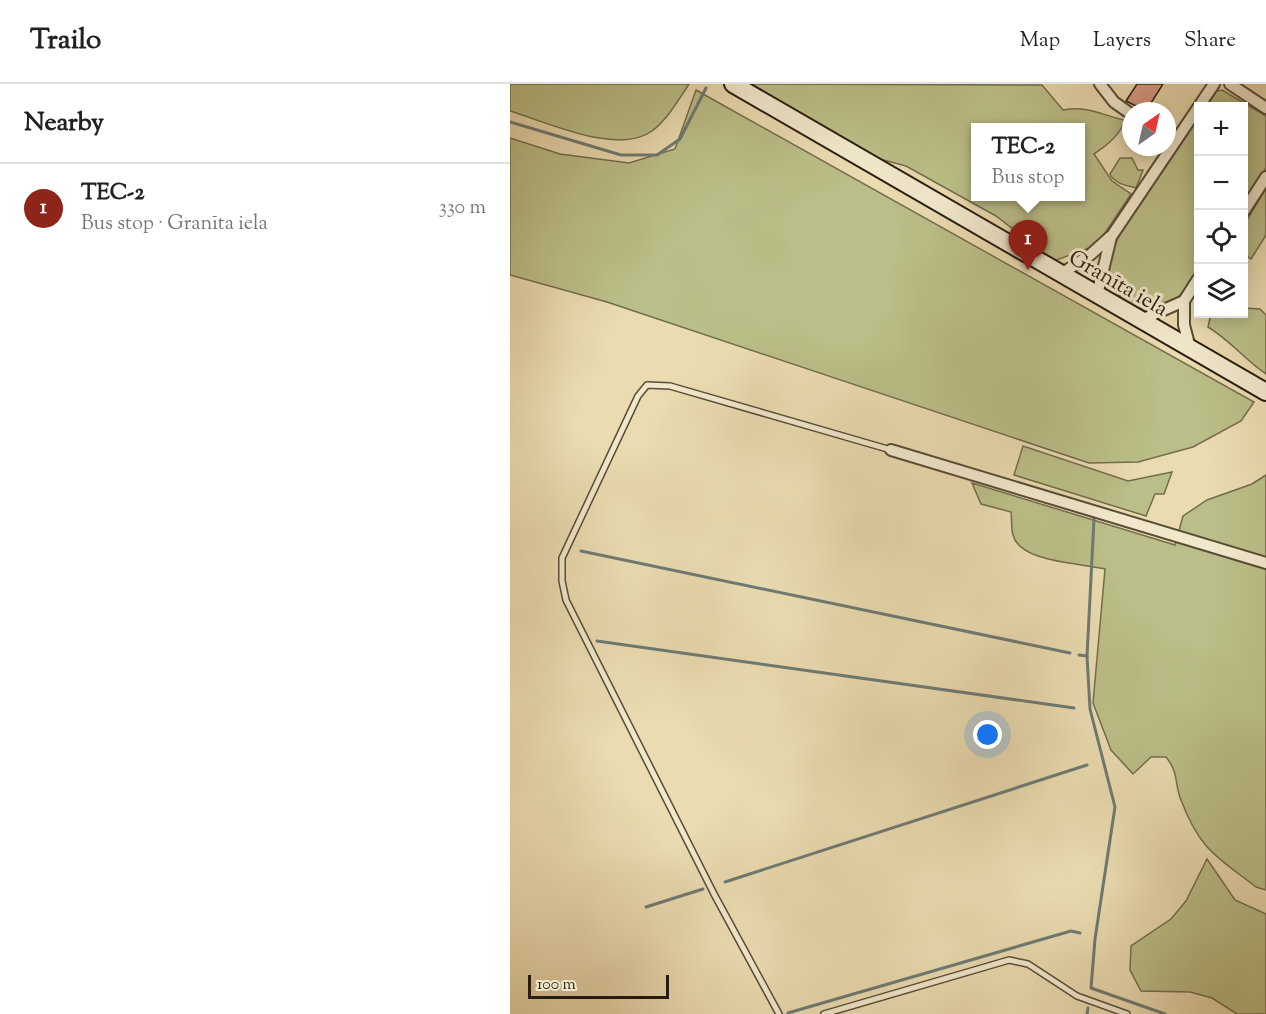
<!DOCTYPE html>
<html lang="en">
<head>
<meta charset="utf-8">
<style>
  body { margin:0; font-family:"Sorts Mill Goudy",serif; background:#f2f2f2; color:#222 }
  .controls { position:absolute; right:18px; top:18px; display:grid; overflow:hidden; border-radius:0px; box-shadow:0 3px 15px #0003 }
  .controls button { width:54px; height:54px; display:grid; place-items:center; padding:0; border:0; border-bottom:2px solid #e0e0e0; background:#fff; color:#222; font:30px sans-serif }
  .compass { position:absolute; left:612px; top:18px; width:54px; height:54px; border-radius:50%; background:#fff; box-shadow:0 3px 15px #0003; rotate:34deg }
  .scale { position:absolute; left:18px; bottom:15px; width:141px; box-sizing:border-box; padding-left:6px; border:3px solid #291c0f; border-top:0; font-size:16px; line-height:21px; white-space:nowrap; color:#291c0f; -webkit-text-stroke:4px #f1e8cc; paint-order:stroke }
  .you { position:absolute; left:478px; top:651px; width:21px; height:21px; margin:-15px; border:4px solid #fff; border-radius:50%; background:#1a73e8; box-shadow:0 0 0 9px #1a73e833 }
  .badge { display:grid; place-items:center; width:39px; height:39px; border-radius:50%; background:#8f2418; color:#fff; font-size:20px; font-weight:700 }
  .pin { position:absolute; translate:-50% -50px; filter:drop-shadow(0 2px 3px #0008) }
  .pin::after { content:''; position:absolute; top:32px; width:21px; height:18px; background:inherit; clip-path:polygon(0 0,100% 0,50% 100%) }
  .popup { position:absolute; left:461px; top:39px; width:114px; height:78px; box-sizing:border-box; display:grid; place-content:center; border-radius:0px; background:#fff; filter:drop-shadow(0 2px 4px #0005); font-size:20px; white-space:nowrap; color:#767676 }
  .popup b { font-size:22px; color:#222 }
  .popup::after { content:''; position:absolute; left:50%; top:100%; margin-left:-12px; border:12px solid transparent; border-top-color:#fff }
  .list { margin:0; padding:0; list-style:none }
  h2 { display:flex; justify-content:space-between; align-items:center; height:78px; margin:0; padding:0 24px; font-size:26px }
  h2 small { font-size:20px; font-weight:400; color:#767676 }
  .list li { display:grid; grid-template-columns:39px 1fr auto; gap:18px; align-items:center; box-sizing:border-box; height:90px; padding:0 24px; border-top:2px solid #e0e0e0 }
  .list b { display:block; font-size:22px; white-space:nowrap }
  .list p { margin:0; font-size:20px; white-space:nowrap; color:#767676 }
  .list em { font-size:20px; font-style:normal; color:#767676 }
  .icon { flex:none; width:33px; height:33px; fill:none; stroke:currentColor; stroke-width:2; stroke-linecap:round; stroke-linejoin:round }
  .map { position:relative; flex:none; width:756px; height:930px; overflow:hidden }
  header { display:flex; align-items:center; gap:36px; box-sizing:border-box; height:84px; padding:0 30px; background:#fff; border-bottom:2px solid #e0e0e0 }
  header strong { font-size:28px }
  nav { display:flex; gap:33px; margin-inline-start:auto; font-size:21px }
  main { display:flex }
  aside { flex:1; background:#fff }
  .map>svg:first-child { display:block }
  .green { fill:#bbbe88; stroke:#726d4c; stroke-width:1.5; fill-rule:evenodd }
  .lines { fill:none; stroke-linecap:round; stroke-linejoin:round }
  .stream { stroke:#6e7a73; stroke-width:3 }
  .building { fill:#db9c85; stroke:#291c0f; stroke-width:1.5 }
  .service-casing { stroke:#594c37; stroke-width:8 }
  .minor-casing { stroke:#594c37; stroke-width:14 }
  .secondary-casing { stroke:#291c0f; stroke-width:20 }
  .service { stroke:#f1e8cc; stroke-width:5 }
  .minor { stroke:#f1e8cc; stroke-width:10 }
  .secondary { stroke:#f1e8cc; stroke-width:16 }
  .labels { text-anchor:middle; stroke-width:6; stroke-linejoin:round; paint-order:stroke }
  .street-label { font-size:22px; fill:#291c0f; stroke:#f1e8cc }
</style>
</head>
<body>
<header>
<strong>Trailo</strong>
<nav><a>Map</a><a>Layers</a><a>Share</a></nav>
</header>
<main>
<aside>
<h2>Nearby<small></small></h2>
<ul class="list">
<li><span class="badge">1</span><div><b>TEC-2</b><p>Bus stop · Granīta iela</p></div><em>330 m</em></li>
</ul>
</aside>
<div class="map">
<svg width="756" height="930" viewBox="0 0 756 930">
  <rect width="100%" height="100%" fill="#eadbb0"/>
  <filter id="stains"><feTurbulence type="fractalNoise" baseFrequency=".00333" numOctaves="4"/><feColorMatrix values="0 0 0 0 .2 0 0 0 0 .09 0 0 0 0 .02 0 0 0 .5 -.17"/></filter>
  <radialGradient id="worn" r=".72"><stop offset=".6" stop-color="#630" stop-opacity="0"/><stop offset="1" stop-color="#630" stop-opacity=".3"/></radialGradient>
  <g class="green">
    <path d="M 0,0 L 179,0 C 169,15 157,36 142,47 C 108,72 37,38 0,27 Z"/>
    <path d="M 240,0 L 532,1 L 553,26 C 577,21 591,31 614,36 C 613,49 595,63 584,70 L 602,97 L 621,110 L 587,161 L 544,177 L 486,132 L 396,82 L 366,74 ZM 466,44 L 570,44 L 570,112 L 466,112 Z"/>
    <polygon points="186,6 744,318 731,337 683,363 628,378 579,379 97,218 0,191 0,54 50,70 119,79 165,65"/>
    <polygon points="712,6 756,32 756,84 734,118 734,22 693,22 703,8"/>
    <path d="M 688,29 C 688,70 688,111 688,152 C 688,162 692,179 687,188 C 672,219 636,242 608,210 C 603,203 598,194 598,186 C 597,154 668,60 688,29 Z"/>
    <path d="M 610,74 L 622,74 L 628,86 L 633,86 L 626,104 C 616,101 605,100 600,90 Z"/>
    <polygon points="756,104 756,151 741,175 734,170 734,141"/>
    <path d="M 734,224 L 750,225 L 756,231 L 756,290 C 735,276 720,256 698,243 L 700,234 L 704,230 L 734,230 Z"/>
    <polygon points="513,362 618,397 662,388 654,410 645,410 636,432 504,391"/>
    <path d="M 756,391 L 756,806 L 746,803 C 706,772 690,766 671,716 C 664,698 669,689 656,673 L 641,673 L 623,690 L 601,666 L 583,619 L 595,485 C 573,479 510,479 503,451 C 501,444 502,436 501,428 L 471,420 L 462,399 L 665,461 L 673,432 L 697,416 L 742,400 Z"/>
    <polygon points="697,775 725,816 756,830 756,930 727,930 702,914 680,908 631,907 620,886 621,862 661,835 676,817"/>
  </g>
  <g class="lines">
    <g class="stream">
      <polyline points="0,38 111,71 147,71 170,55 196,4"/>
      <polyline points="584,435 577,572 580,625 605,723 585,855 581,904 655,930"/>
      <polyline points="71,467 560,569"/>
      <polyline points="87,557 564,624"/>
      <polyline points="569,571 577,572"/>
      <polyline points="215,798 577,681"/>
      <polyline points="136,823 193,805"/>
      <polyline points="278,929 561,847 570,849"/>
      <polyline points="577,930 578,924"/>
    </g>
  </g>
  <polygon class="building" points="627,0 653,0 636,27 616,17"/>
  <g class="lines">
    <defs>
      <g id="service">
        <polyline points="269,930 204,810 56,516 52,497 52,474 128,312 137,301 160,302 381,366"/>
        <polyline points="314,930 499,876 518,880 567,912 617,930"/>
      </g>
      <g id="minor">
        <polyline points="590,0 604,18 621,30"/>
        <polyline points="720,0 756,24"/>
        <polyline points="734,127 756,93"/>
        <polyline points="551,190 580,171 600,153"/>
        <polyline points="587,211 601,153 704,0"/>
        <polyline points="674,217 674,241 680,264"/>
        <polyline points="631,236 674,217 688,195"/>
        <polyline points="381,366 756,479"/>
      </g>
      <polyline id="secondary" points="223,0 756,308"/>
    </defs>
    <use href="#service" class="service-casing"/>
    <use href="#minor" class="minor-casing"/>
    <use href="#secondary" class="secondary-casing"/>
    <use href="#service" class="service"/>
    <use href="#minor" class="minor"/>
    <use href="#secondary" class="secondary"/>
  </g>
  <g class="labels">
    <g class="street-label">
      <text transform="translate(609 198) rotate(30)" y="8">Granīta iela</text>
    </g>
  </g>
  <rect width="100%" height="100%" filter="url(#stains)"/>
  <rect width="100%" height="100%" fill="url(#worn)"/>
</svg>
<div class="controls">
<button>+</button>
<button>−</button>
<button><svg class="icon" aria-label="locate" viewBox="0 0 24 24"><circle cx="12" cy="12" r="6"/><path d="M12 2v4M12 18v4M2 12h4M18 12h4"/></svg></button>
<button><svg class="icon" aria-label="layers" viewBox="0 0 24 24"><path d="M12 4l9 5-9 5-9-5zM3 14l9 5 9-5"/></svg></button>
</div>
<svg class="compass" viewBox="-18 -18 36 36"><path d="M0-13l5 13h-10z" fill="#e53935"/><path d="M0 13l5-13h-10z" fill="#767676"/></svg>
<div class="scale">100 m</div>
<div class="you"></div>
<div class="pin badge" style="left:518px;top:186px">1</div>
<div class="popup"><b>TEC-2</b>Bus stop</div>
</div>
</main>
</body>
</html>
